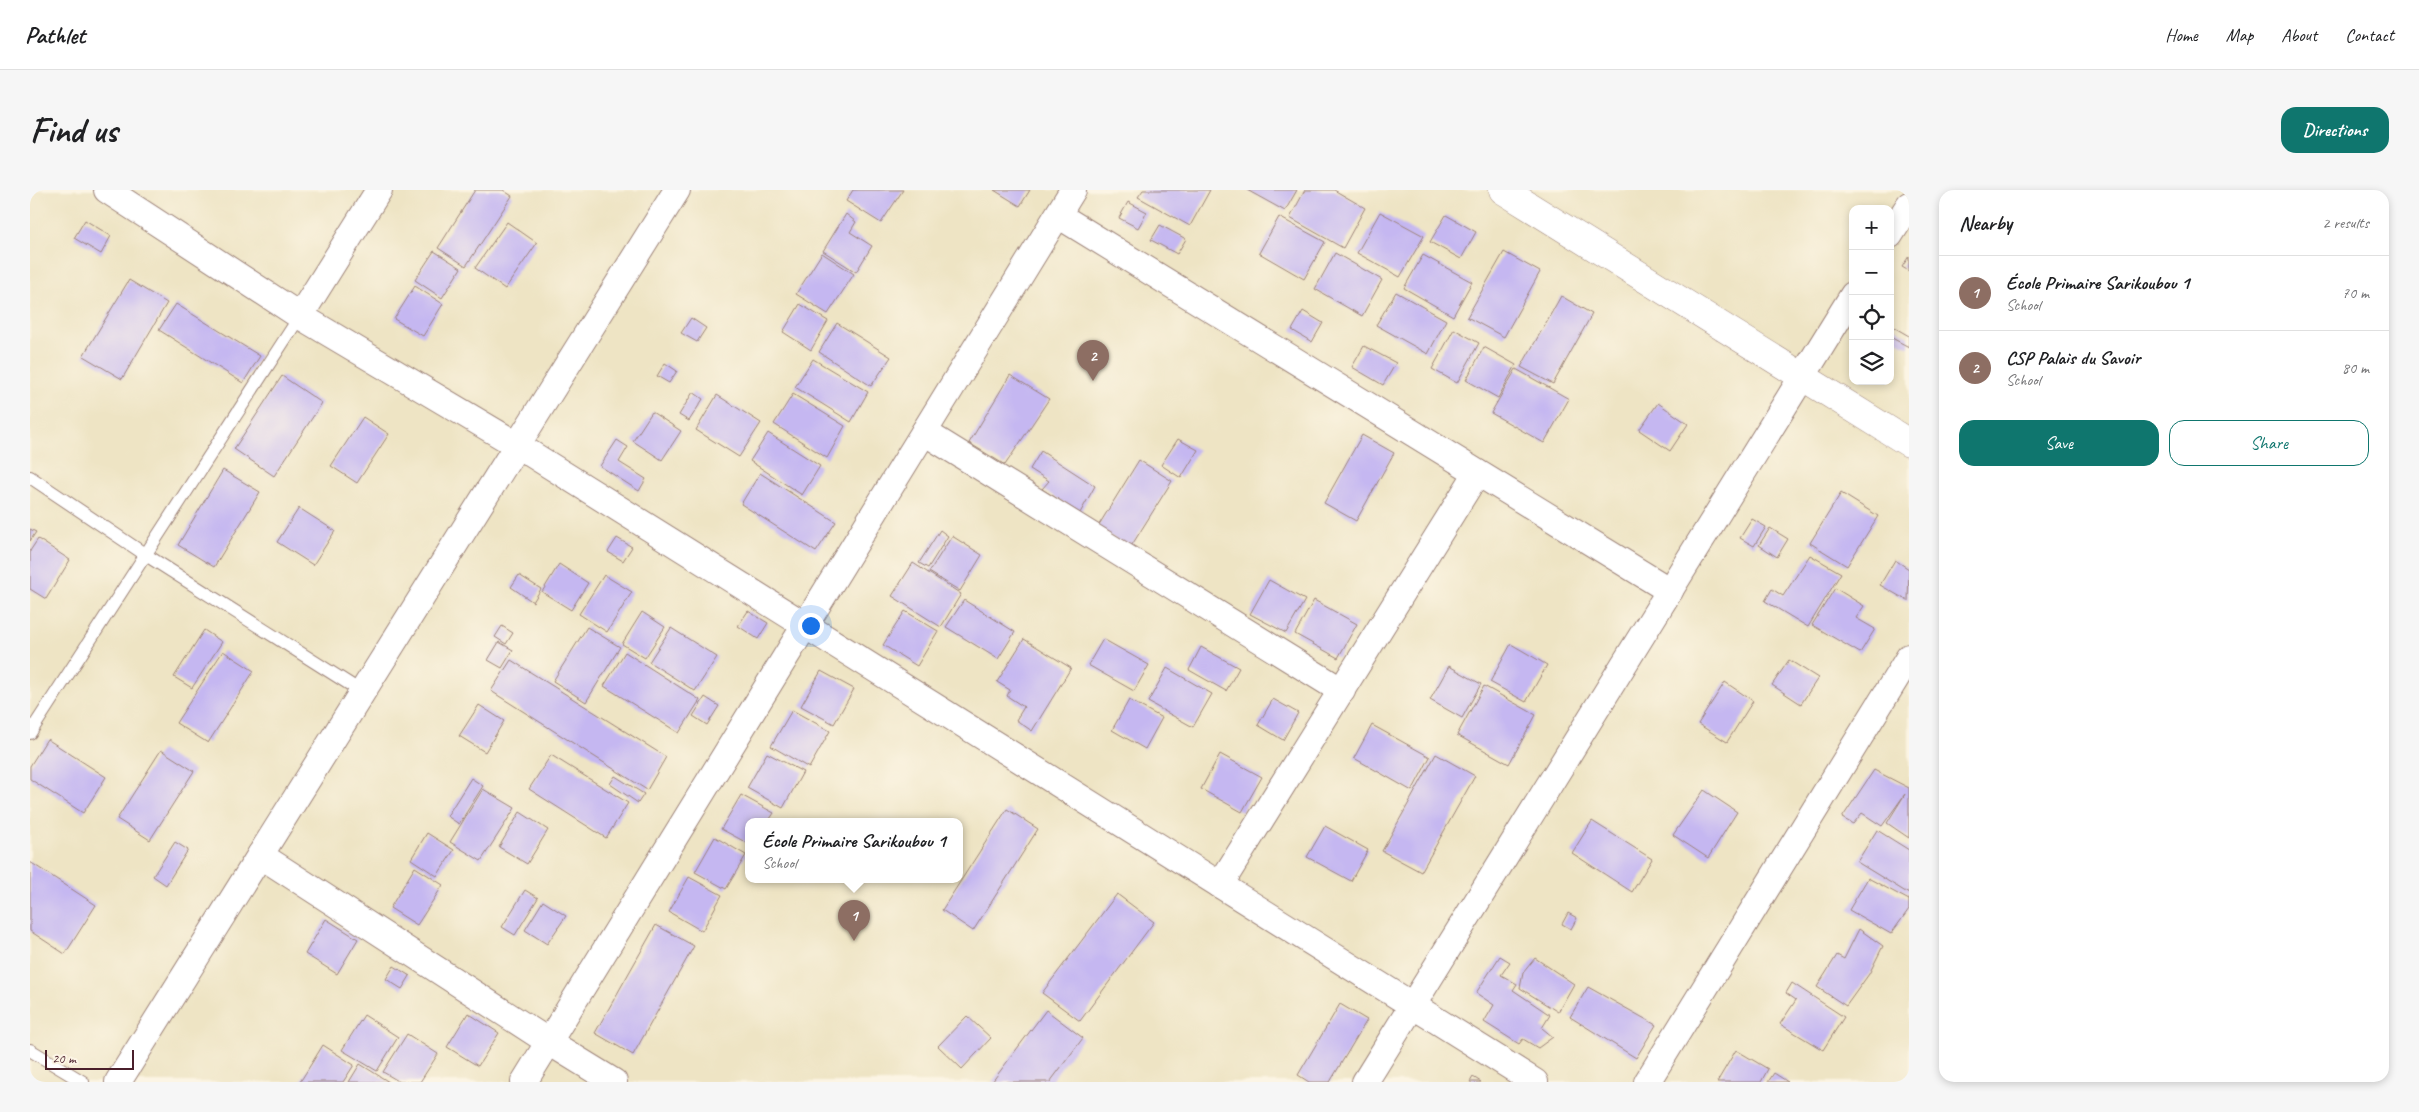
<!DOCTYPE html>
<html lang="en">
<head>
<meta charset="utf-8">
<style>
  body { margin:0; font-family:Caveat,sans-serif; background:#f6f6f6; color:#202124 }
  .controls { position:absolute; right:15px; top:15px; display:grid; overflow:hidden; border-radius:10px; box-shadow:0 2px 8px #0003 }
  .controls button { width:45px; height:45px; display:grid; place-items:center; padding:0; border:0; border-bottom:1px solid #e0e0e0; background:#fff; color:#202124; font:25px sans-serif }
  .scale { position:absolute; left:15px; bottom:12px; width:89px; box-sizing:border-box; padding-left:5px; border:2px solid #4a1f2b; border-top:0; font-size:14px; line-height:18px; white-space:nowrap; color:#4a1f2b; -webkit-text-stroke:4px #fcf5e5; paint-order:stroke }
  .you { position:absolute; left:780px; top:435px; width:18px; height:18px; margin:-12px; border:4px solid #fff; border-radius:50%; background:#1a73e8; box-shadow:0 0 0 8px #1a73e833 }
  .badge { display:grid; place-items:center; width:32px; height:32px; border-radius:50%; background:#0f766e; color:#fff; font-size:16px; font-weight:700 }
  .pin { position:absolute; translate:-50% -41px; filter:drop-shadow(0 1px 2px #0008) }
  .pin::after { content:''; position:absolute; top:26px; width:18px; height:15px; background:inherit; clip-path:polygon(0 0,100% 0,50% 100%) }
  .popup { position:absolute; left:715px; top:628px; width:218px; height:65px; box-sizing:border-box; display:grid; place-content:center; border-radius:10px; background:#fff; filter:drop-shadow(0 1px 4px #0005); font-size:16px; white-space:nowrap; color:#757577 }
  .popup b { font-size:19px; color:#202124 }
  .popup::after { content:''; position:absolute; left:50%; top:100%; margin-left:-10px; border:10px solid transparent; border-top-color:#fff }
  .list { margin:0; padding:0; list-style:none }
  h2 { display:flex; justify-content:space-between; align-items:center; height:65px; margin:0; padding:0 20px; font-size:21px }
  h2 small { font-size:16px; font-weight:400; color:#757577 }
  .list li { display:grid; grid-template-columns:32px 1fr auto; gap:15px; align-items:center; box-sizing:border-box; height:75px; padding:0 20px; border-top:1px solid #e0e0e0 }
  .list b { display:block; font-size:19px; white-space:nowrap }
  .list p { margin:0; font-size:16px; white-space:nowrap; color:#757577 }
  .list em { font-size:16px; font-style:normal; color:#757577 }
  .actions { display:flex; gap:10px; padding:15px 20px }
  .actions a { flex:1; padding:11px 0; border:1px solid #0f766e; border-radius:15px; text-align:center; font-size:18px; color:#0f766e }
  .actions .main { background:#0f766e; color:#fff }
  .icon { flex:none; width:28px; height:28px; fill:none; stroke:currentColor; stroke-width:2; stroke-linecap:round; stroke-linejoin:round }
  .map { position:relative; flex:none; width:1879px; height:892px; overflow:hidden; border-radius:15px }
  header { display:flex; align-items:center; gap:30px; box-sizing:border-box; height:70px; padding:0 25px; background:#fff; border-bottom:1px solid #e0e0e0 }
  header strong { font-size:24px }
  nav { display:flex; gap:28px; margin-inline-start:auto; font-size:18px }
  .intro { display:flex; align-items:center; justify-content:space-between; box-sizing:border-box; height:120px; padding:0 30px }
  h1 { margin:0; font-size:35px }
  .button { padding:12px 22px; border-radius:15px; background:#0f766e; color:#fff; font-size:18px; font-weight:700 }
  main { display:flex; gap:30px; padding:0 30px }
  aside { flex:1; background:#fff; border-radius:15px; box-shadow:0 2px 8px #0003 }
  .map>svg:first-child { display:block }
  .building { fill:#c5b7f1 }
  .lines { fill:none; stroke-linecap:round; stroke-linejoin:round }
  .service-casing { stroke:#9c8278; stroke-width:14 }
  .minor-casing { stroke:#9c8278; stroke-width:28 }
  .tertiary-casing { stroke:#9c8278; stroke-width:29 }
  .service { stroke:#fff; stroke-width:12 }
  .minor { stroke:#fff; stroke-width:26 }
  .tertiary { stroke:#fff; stroke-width:28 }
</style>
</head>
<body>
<header>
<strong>Pathlet</strong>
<nav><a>Home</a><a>Map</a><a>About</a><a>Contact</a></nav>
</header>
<div class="intro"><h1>Find us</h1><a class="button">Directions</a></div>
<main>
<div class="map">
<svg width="1879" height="892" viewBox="0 0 1879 892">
  <rect width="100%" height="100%" fill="#fcf5e5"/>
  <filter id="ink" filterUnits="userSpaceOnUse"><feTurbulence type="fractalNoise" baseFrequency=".02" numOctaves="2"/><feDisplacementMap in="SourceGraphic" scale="10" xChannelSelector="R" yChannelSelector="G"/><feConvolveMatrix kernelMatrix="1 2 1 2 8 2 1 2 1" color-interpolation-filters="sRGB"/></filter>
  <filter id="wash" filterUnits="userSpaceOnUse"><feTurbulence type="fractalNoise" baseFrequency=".0096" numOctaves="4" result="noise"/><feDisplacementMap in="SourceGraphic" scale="20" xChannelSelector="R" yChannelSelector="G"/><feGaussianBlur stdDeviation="1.12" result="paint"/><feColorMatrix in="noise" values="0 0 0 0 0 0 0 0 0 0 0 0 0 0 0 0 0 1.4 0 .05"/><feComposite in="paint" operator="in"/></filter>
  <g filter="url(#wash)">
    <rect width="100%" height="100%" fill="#eee4c4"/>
    <g id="blocks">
      <g class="building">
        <polygon points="445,0 473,0 482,6 436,76 408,58"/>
        <polygon points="823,0 873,0 851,33 816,11"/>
        <polygon points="964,0 1000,0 990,16"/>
        <polygon points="1113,0 1180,0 1160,36 1108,7"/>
        <polygon points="1217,0 1267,0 1255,21"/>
        <polygon points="1275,0 1304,0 1335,18 1313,58 1260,28"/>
        <polygon points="1098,12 1117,22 1108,38 1089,28"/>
        <polygon points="1350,22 1394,46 1370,87 1327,63"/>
        <polygon points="816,24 826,32 820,42 842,56 826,82 793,61"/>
        <polygon points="1416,25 1446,42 1431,69 1400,52"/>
        <polygon points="1249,27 1295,52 1274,89 1229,63"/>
        <polygon points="55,30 81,46 71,64 44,48"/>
        <polygon points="477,32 507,53 475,99 445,78"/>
        <polygon points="1130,35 1156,49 1147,64 1121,50"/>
        <polygon points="404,61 431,78 412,108 385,90"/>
        <polygon points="1474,62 1510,82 1474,147 1437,127"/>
        <polygon points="792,63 824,84 798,124 766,104"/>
        <polygon points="1305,63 1352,90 1332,126 1285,99"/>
        <polygon points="1393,65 1442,92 1423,126 1374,98"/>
        <polygon points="1879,66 1879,81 1872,77"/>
        <polygon points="99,90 137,113 92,189 53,166"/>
        <polygon points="385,96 413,114 393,146 364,129"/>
        <polygon points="1366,102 1416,130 1398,164 1346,135"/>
        <polygon points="1531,106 1562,124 1523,194 1491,177"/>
        <polygon points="146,114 230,166 213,193 129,140"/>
        <polygon points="770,114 798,131 781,160 753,142"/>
        <polygon points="1273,121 1293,133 1282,152 1262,140"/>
        <polygon points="661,128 676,138 667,152 651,143"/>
        <polygon points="807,133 861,167 841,196 789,162"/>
        <polygon points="1860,135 1879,146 1879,157 1860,147"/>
        <polygon points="1424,139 1449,153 1427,193 1402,179"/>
        <polygon points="1334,156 1366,173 1353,195 1322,177"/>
        <polygon points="1454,157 1486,175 1468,208 1436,190"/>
        <polygon points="783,169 838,202 821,232 765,197"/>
        <polygon points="635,173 647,181 639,193 627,186"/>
        <polygon points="1486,179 1539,209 1514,253 1461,223"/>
        <polygon points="980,185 1019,209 975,275 939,253"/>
        <polygon points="252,186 292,213 244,286 204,259"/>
        <polygon points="663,202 673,209 659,231 649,225"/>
        <polygon points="763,204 815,236 797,268 744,234"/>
        <polygon points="687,205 731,233 709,267 666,240"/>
        <polygon points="1628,213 1658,234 1640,261 1609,240"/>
        <polygon points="622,222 651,241 632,270 603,251"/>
        <polygon points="333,227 359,244 327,293 301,276"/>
        <polygon points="738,243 790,276 772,305 720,271"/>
        <polygon points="1332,245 1364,263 1326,331 1294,313"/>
        <polygon points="1148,249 1168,260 1151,288 1131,275"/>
        <polygon points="587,250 598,257 589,272 616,289 609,301 570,276"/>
        <polygon points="1011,261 1065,296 1050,323 1012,299 1019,291 1000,279"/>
        <polygon points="1109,270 1142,291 1100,358 1067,338"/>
        <polygon points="193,280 230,302 184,377 148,355"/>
        <polygon points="730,283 806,332 786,362 711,314"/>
        <polygon points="1811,303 1848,326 1817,376 1780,353"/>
        <polygon points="269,318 305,341 283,375 247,352"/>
        <polygon points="1722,329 1736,337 1724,356 1710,348"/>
        <polygon points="1740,338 1758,349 1747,367 1729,355"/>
        <polygon points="0,339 6,342 0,351"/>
        <polygon points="910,340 918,346 898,378 889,373"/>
        <polygon points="922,346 952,365 930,401 899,382"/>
        <polygon points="587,348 602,357 593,371 578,362"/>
        <polygon points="8,349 40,370 16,409 0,399 0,361"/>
        <polygon points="1780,365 1811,383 1778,437 1735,411 1742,399 1753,406"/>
        <polygon points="1865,370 1879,379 1878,411 1850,395"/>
        <polygon points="883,373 931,404 911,437 862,406"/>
        <polygon points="529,374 558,393 541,420 512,402"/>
        <polygon points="489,385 511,399 503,412 481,397"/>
        <polygon points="574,385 602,402 577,442 549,424"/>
        <polygon points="1239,390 1275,410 1256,443 1220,424"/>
        <polygon points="1805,398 1834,416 1826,428 1845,439 1830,463 1782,435"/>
        <polygon points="934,410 985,442 968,469 916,437"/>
        <polygon points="1284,410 1327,434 1308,468 1265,444"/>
        <polygon points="718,421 738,433 728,449 708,436"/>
        <polygon points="875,421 908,441 887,476 853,455"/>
        <polygon points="612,422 635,437 615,468 592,454"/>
        <polygon points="472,436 483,443 476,454 465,447"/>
        <polygon points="557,437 590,457 556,512 523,491"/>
        <polygon points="641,438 687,467 665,501 619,472"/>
        <polygon points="174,440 192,452 162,498 144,487"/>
        <polygon points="994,449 1041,478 1002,541 986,530 994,517 977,506 980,500 967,492"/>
        <polygon points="1073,449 1119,475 1104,501 1058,475"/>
        <polygon points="469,452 483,460 472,478 458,470"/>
        <polygon points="1481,454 1517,475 1496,512 1460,492"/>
        <polygon points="1171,457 1209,478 1196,501 1159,480"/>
        <polygon points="193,461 224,481 178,553 146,533"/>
        <polygon points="595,462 670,510 649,543 574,496"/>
        <polygon points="481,470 636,567 617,600 461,501"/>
        <polygon points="1759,470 1788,488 1771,514 1742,495"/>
        <polygon points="1419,476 1451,494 1432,528 1400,510"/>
        <polygon points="1137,478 1182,504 1163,537 1118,512"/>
        <polygon points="791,481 824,499 804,534 771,516"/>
        <polygon points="1695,492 1723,511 1697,552 1668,534"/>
        <polygon points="1454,496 1506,525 1479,574 1427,545"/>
        <polygon points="675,507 689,516 677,535 663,526"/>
        <polygon points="1243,509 1268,523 1253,550 1228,535"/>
        <polygon points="1099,510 1132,528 1115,559 1082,540"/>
        <polygon points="449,515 474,531 455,562 429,546"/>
        <polygon points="762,520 800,541 779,578 741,556"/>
        <polygon points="1342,535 1400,567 1382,601 1324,568"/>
        <polygon points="17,549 76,587 53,623 0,589 0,576"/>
        <polygon points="131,560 164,581 120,650 87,629"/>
        <polygon points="737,563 773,582 753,618 717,598"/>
        <polygon points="1190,564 1232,587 1212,622 1171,599"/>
        <polygon points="1406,564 1445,586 1391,682 1352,661"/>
        <polygon points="521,565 598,613 576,648 499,599"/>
        <polygon points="1844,580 1879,598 1879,648 1857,633 1875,604 1852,636 1832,623 1823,634 1812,628"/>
        <polygon points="585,586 614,604 608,613 580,594"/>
        <polygon points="441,588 453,596 429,634 417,626"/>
        <polygon points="453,599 485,618 451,671 420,652"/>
        <polygon points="1674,600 1707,622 1678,668 1643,645"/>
        <polygon points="711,605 744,623 738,632 719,632 719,654 691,639"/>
        <polygon points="977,619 1008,639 943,741 912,720"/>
        <polygon points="490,622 518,640 497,674 469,657"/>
        <polygon points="1562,631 1622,669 1602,702 1542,663"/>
        <polygon points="1295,636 1338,660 1321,691 1277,667"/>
        <polygon points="1847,640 1879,660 1879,704 1827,672"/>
        <polygon points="397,643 424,660 407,686 381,669"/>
        <polygon points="685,647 716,665 696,699 665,682"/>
        <polygon points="145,652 158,660 136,695 123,686"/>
        <polygon points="0,672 66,715 35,764 0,741"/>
        <polygon points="385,677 413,695 387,735 360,718"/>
        <polygon points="659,687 692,705 672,741 639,722"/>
        <polygon points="1838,688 1879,710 1879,719 1861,744 1819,720"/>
        <polygon points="495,700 508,708 485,745 472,737"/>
        <polygon points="1087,704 1124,732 1050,831 1012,803"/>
        <polygon points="513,711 536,726 517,754 495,740"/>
        <polygon points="1538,723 1547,728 1541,739 1532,734"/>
        <polygon points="296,729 328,749 307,784 275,764"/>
        <polygon points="626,735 664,756 603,865 565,843"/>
        <polygon points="1829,739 1853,756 1839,784 1816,816 1787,797 1807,765 1814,769"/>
        <polygon points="1470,766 1480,772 1471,785 1487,794 1483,800 1520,825 1512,838 1523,847 1508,858 1493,849 1489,854 1454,832 1464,815 1446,803"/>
        <polygon points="1505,768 1544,794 1528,822 1490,798 1493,783"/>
        <polygon points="364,776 380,786 372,799 356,789"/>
        <polygon points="1762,793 1814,827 1793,860 1750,834 1766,810 1756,803"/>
        <polygon points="1558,797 1626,835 1606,868 1540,827"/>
        <polygon points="1310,814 1337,830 1300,892 1279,892 1268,885"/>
        <polygon points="1016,820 1053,848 1020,892 962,892"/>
        <polygon points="438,823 469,843 448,876 417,857"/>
        <polygon points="334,825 368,847 347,881 312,860"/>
        <polygon points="937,826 961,848 932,879 908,856"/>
        <polygon points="377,844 408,864 390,892 370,892 353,882"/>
        <polygon points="293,855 324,875 313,892 270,892"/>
        <polygon points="1706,860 1738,879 1731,892 1687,892"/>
        <polygon points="330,874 359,892 319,892"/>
        <polygon points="1744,883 1758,892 1738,892"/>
        <polygon points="1443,887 1451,892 1440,892"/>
      </g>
    </g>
  </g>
  <g filter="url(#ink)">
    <use href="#blocks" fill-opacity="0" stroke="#9c8278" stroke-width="1"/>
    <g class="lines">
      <defs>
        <g id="service">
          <polyline points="0,287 116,365 332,502"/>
          <polyline points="0,543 270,126"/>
          <polyline points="0,860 53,892"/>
        </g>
        <g id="minor">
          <polyline points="77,0 270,126"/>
          <polyline points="349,0 270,126 487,255 1505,892"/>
          <polyline points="1028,25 1640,401"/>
          <polyline points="1860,45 1879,15"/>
          <polyline points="894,242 1312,501"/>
          <polyline points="230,665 519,852 584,892"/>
          <polyline points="1190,695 1447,283"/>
          <polyline points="88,892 647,0"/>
          <polyline points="494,892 1043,0"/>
          <polyline points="1335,892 1823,105"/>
          <polyline points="1617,892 1879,467"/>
        </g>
        <polyline id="tertiary" points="1473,0 1879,253"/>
      </defs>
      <use href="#service" class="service-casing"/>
      <use href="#minor" class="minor-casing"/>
      <use href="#tertiary" class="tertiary-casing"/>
      <use href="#service" class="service"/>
      <use href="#minor" class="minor"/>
      <use href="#tertiary" class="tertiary"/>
    </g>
  </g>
</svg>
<div class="controls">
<button>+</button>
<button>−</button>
<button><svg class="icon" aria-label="locate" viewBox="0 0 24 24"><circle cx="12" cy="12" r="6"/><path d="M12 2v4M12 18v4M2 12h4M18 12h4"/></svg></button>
<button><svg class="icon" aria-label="layers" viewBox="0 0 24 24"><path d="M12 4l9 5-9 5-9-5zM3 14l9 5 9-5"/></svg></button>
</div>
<div class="scale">20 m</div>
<div class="you"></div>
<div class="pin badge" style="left:824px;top:751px;background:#8d6e63">1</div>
<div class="popup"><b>École Primaire Sarikoubou 1</b>School</div>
<div class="pin badge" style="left:1063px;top:191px;background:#8d6e63">2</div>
</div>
<aside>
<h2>Nearby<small>2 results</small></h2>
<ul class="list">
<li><span class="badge" style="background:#8d6e63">1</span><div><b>École Primaire Sarikoubou 1</b><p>School</p></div><em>70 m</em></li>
<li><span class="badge" style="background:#8d6e63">2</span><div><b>CSP Palais du Savoir</b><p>School</p></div><em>80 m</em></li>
</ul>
<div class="actions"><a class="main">Save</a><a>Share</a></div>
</aside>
</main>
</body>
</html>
